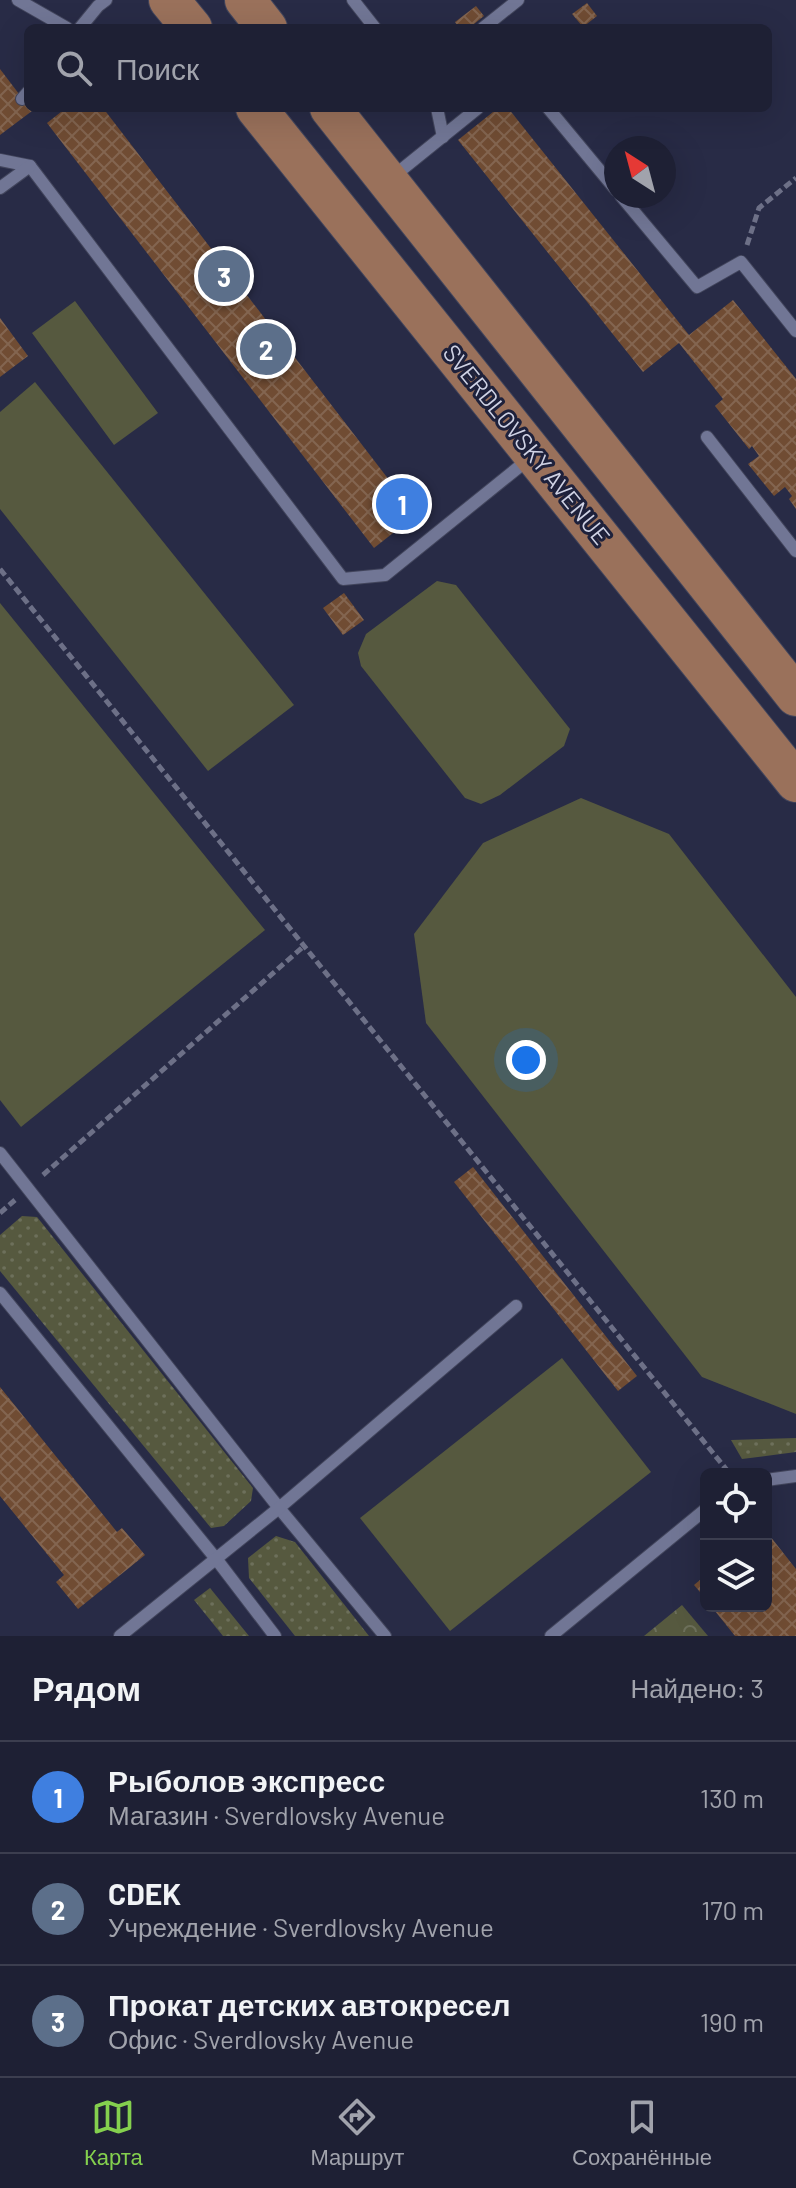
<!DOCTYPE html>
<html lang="ru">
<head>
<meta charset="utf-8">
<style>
  body { margin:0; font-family:Barlow,sans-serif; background:#2b2d40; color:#f1f3f6 }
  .controls { position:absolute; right:24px; bottom:24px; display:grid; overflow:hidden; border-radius:12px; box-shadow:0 8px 32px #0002 }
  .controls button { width:72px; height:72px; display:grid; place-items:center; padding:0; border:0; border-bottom:2px solid #3c3e4f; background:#1e2034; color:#f1f3f6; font:40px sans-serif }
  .compass { position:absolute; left:604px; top:136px; width:72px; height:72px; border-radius:50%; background:#1e2034; box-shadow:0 8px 32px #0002; rotate:324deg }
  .you { position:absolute; left:526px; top:1060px; width:28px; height:28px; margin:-20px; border:6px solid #fff; border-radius:50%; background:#1a73e8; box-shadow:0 0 0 12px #1a73e833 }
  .badge { display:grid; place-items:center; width:52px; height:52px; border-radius:50%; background:#84d04e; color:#fff; font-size:26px; font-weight:700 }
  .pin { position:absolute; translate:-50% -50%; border:4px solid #fff; box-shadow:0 2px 8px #0006 }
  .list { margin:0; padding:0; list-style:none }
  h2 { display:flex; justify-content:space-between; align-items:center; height:104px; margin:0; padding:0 32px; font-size:34px }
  h2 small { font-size:26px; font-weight:400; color:#a1a3ac }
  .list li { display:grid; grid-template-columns:52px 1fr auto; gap:24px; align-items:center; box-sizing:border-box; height:112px; padding:0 32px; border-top:2px solid #3c3e4f }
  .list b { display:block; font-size:30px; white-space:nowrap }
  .list p { margin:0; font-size:26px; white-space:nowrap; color:#a1a3ac }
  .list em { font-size:26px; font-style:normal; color:#a1a3ac }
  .icon { flex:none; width:44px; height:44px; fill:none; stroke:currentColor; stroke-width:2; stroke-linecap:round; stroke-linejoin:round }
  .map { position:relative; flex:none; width:796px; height:1636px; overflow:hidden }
  .search { position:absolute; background:#1e2034; box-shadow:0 8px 32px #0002; left:24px; right:24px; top:24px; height:88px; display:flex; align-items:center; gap:20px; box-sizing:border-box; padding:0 28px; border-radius:12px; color:#a1a3ac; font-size:30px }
  .sheet { height:440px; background:#1e2034 }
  nav { display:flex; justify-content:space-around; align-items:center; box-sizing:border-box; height:112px; border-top:2px solid #3c3e4f; background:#1e2034; font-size:22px; color:#a1a3ac }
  nav a { display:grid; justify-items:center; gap:4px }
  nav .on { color:#84d04e }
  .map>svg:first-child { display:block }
  .grass { fill:url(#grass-dots) }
  .park { fill:url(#park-crowns) }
  .garden { fill:#56593f }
  .building { fill:url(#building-cross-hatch) }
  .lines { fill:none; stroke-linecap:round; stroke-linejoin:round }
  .service-casing { stroke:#42455c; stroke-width:14 }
  .primary-casing { stroke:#42455c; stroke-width:42 }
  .path { stroke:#6d7087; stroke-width:5; stroke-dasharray:8 4; stroke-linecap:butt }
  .service { stroke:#717695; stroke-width:12 }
  .primary { stroke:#9a715b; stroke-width:40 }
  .labels { text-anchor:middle; stroke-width:6; stroke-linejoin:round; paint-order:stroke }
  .street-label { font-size:24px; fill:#cfd2e4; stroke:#1e213b }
</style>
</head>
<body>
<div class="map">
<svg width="796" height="1636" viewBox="0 0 796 1636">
  <defs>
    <pattern id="grass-dots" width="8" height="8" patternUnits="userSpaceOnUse" patternTransform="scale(2)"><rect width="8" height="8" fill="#56593f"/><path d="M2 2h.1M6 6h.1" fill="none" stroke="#6d705b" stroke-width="1.8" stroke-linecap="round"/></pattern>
    <pattern id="park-crowns" width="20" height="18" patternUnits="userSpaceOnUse" patternTransform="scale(2)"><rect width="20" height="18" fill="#56593f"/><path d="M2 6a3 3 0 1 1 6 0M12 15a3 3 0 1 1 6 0" fill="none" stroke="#6d705b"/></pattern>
    <pattern id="building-cross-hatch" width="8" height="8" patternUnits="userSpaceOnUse" patternTransform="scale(2)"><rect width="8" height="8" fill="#704c33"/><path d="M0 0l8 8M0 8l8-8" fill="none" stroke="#836550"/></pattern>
  </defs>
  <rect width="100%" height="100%" fill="#282b46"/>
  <g class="grass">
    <polygon points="22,1216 37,1217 253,1488 251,1501 224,1526 211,1528 0,1271 0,1235"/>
    <polygon points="796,1438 796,1452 742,1459 731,1440"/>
    <polygon points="276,1536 295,1542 369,1636 295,1636 249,1578 248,1558"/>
    <polygon points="210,1588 249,1636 223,1636 194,1600"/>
  </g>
  <polygon class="park" points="682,1605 708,1636 644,1636"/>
  <g class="garden">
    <polygon points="75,301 158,413 114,445 32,333"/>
    <polygon points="35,382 294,705 208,771 0,509 0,412"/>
    <polygon points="437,581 456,585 570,729 564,746 500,795 481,804 465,798 361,666 358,653 366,634"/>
    <polygon points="0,603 265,930 21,1127 0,1100"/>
    <polygon points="581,798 669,834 796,997 796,1414 702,1377 426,1023 414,934 483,843"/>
    <polygon points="562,1358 651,1472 450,1631 360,1518"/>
  </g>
  <g class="building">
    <polygon points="587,3 597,16 583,27 572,14"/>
    <polygon points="476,6 484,16 469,28 459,28 455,22"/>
    <polygon points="0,69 32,111 0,135"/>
    <polygon points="66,108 103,108 416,515 374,548 47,123"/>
    <polygon points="498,108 508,108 689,335 733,300 796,379 796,509 789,499 792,496 785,487 774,496 748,464 759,456 752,446 749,449 715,406 723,399 679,343 643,372 458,140"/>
    <polygon points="0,318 28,356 0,377"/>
    <polygon points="344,593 364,620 343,635 323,608"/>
    <polygon points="473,1167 637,1376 618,1391 454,1182"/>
    <polygon points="0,1387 117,1532 122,1528 145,1555 78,1609 56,1582 64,1575 0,1496"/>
    <polygon points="766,1531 796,1569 796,1636 735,1636 711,1606 766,1606"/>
    <polygon points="706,1575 706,1599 694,1585"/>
  </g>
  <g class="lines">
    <defs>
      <g id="service">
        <polyline points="18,0 67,28"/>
        <polyline points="353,0 375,28"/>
        <polyline points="80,28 98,6 106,0"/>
        <polyline points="483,28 518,0"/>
        <polyline points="22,99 28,92"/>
        <polyline points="437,108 443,137"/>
        <polyline points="548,108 616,190"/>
        <polyline points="0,160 30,166 343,579 385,575 530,458"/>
        <polyline points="390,179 478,108"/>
        <polyline points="0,188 30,166"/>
        <polyline points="621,196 697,287 741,262 796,331"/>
        <polyline points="707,437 796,551"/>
        <polyline points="0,1153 279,1508 385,1636"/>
        <polyline points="0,1293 217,1560 275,1636"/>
        <polyline points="766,1480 796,1476"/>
        <polyline points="120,1636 279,1508 516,1306"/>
        <polyline points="551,1636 706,1509"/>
      </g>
      <g id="primary">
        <polyline points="169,0 192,28"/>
        <polyline points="245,0 267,28"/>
        <polyline points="256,108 796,782"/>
        <polyline points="330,108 796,696"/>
      </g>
    </defs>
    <use href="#service" class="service-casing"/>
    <use href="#primary" class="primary-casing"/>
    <g class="path">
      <polyline points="747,245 759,208 796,178"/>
      <polyline points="0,569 730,1474"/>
      <polyline points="43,1175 304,946"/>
      <polyline points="0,1213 15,1200"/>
    </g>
    <use href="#service" class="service"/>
    <use href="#primary" class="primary"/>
  </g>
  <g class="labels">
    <g class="street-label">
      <text transform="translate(526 445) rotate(51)" y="8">SVERDLOVSKY AVENUE</text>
    </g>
  </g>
</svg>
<div class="controls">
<button><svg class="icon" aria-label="locate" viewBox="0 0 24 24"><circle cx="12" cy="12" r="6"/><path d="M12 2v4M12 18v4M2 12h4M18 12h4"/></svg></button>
<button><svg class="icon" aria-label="layers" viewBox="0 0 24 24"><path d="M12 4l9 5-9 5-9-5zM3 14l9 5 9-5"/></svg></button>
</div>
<svg class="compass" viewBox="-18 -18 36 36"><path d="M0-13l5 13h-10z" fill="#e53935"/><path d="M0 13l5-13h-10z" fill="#a1a3ac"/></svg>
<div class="you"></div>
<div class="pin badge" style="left:402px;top:504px;background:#3f7fe0">1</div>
<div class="pin badge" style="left:266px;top:349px;background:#5c6f8a">2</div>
<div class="pin badge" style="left:224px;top:276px;background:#5c6f8a">3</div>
<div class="search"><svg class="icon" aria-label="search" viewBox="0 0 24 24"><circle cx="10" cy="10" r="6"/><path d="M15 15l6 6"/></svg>Поиск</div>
</div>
<section class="sheet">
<h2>Рядом<small>Найдено: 3</small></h2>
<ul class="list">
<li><span class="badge" style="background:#3f7fe0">1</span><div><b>Рыболов экспресс</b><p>Магазин · Sverdlovsky Avenue</p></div><em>130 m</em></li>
<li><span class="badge" style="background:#5c6f8a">2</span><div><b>CDEK</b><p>Учреждение · Sverdlovsky Avenue</p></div><em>170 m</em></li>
<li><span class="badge" style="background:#5c6f8a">3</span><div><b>Прокат детских автокресел</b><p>Офис · Sverdlovsky Avenue</p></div><em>190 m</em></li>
</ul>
</section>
<nav>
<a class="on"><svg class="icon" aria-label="map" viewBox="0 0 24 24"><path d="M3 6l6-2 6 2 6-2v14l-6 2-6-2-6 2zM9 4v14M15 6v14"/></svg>Карта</a>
<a><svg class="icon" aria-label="directions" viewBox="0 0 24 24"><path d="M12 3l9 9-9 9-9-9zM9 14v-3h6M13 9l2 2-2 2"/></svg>Маршрут</a>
<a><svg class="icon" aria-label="saved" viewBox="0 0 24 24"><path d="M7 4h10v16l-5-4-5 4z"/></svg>Сохранённые</a>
</nav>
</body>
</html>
